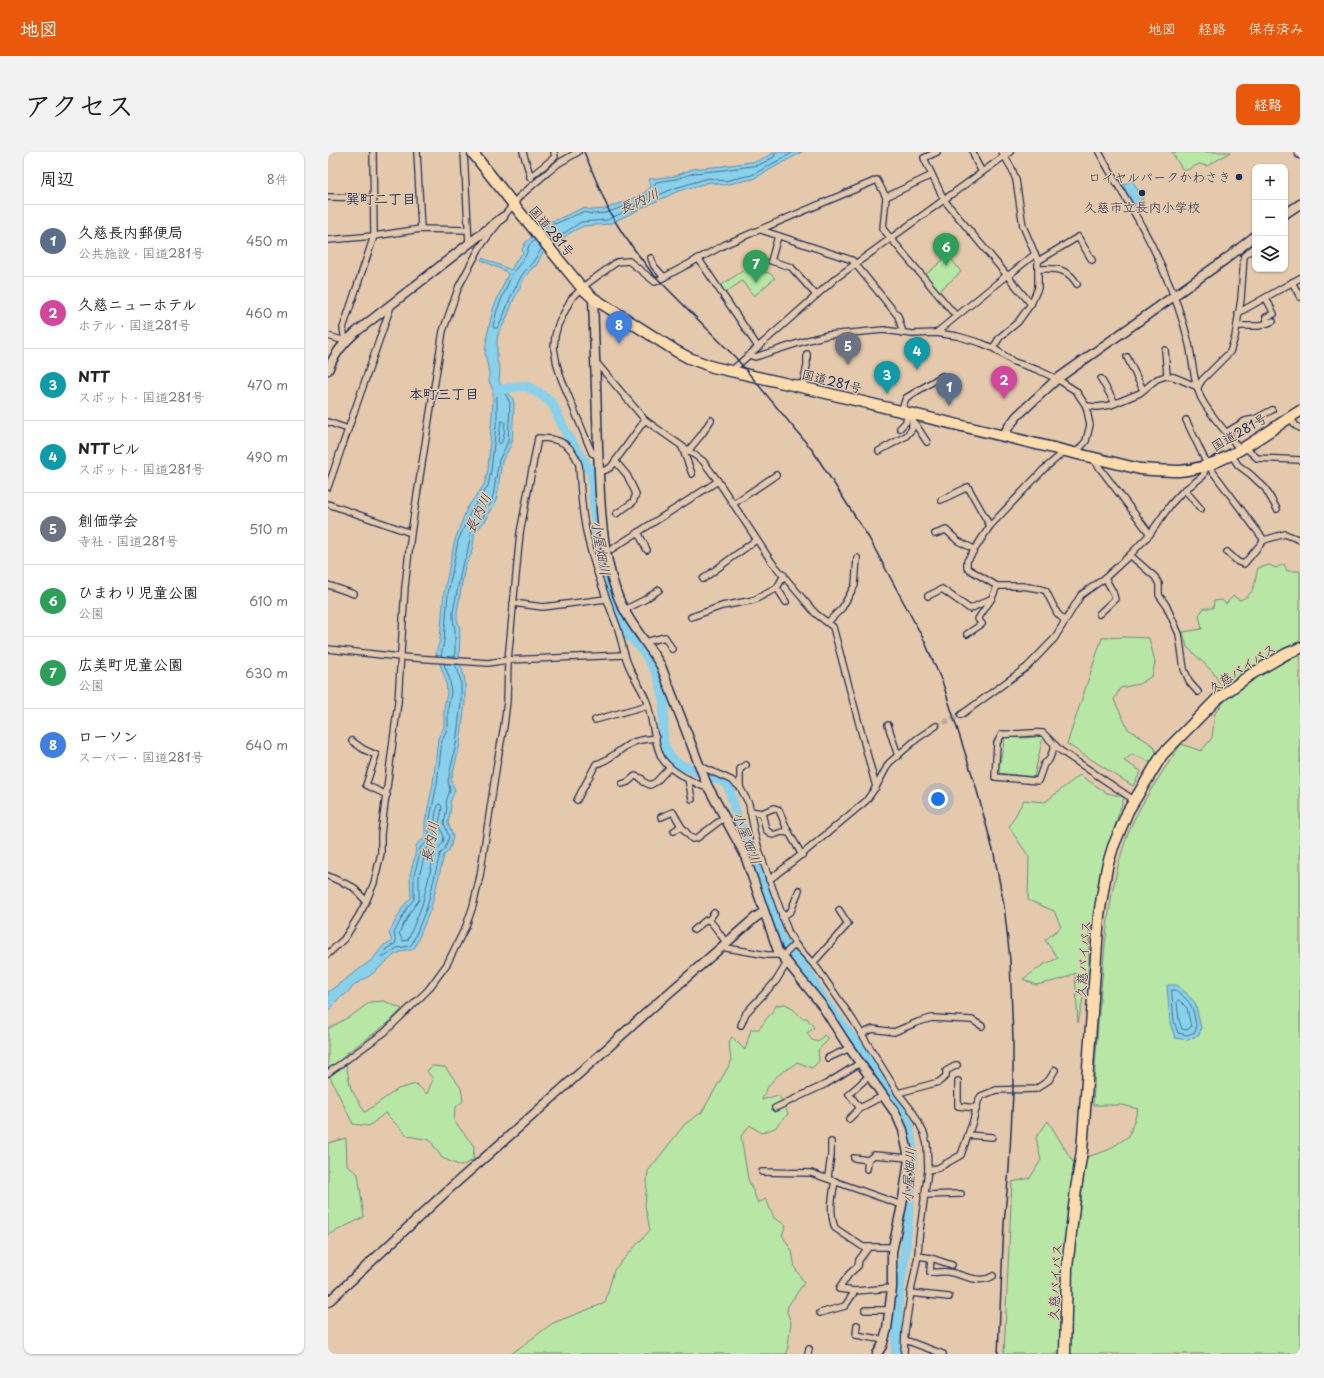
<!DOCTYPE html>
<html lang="ja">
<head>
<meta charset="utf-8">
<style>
  body { margin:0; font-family:"Playpen Sans","Klee One",sans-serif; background:#f2f2f2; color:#222 }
  .controls { position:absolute; right:12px; top:12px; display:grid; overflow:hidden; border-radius:8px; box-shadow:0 1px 3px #0004 }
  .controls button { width:36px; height:36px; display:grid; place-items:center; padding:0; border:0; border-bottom:1px solid #e0e0e0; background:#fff; color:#222; font:20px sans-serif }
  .you { position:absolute; left:610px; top:647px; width:14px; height:14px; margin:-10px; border:3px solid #fff; border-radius:50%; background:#1a73e8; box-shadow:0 0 0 6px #1a73e833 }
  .badge { display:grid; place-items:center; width:26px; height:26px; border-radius:50%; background:#ea580c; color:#fff; font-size:13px; font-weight:700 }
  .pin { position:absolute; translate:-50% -33px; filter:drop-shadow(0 1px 2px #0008) }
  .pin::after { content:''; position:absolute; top:21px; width:14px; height:12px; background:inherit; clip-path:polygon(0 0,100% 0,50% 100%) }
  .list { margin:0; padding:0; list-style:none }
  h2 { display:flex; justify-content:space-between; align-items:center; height:52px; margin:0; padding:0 16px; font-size:17px }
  h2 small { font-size:13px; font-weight:400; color:#767676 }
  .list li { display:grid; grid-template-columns:26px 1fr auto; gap:12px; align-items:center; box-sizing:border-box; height:72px; padding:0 16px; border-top:1px solid #e0e0e0 }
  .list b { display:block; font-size:15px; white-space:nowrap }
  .list p { margin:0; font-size:13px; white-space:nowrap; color:#767676 }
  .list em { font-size:13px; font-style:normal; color:#767676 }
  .icon { flex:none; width:22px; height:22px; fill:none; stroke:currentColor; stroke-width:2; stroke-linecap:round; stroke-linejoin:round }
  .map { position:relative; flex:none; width:972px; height:1202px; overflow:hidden; border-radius:8px }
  header { display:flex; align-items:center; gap:24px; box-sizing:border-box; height:56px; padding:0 20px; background:#ea580c; color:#fff }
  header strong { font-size:19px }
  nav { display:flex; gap:22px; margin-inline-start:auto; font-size:14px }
  .intro { display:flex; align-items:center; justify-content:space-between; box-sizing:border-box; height:96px; padding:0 24px }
  h1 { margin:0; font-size:28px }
  .button { padding:10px 18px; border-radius:8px; background:#ea580c; color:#fff; font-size:14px; font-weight:700 }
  main { display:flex; gap:24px; padding:0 24px }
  aside { flex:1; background:#fff; border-radius:8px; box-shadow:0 1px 3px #0004 }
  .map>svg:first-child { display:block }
  .green { fill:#b8e6a4; stroke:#6a8a81; fill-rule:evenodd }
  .water { fill:#89d0ea; stroke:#5d90b2 }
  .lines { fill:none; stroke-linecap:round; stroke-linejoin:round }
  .shore { stroke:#476f96; stroke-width:1 }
  .river { stroke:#89d0ea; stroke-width:10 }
  .street-tunnel { stroke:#bdaa9c; stroke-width:5.5; stroke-dasharray:5.5 3; stroke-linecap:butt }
  .street-casing { stroke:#1b2f5e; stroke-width:8 }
  .secondary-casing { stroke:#1b2f5e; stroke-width:11 }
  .highway-casing { stroke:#1b2f5e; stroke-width:13 }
  .street { stroke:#e5c9ac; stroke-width:5.5 }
  .secondary { stroke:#e5c9ac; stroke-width:8 }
  .highway { stroke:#fedbac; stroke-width:10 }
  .rail { stroke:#1b2f5e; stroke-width:1.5 }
  .poi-dot { fill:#1b2f5e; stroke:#e5c9ac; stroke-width:1.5 }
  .labels { text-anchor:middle; stroke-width:3; stroke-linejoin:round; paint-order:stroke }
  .poi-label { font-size:13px; fill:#1b2f5e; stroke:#e5c9ac; text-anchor:end }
  .street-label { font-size:13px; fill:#1b2f5e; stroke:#e5c9ac }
  .neighbourhood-label { font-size:14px; font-weight:bold; fill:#1b2f5e; stroke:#e5c9ac }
  .water-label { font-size:14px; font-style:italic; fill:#263f6c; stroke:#e5c9ac }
</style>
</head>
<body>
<header>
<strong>地図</strong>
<nav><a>地図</a><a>経路</a><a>保存済み</a></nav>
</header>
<div class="intro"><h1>アクセス</h1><a class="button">経路</a></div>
<main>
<aside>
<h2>周辺<small>8件</small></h2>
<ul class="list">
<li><span class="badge" style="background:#5c6f8a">1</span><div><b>久慈長内郵便局</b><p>公共施設 · 国道281号</p></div><em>450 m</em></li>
<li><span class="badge" style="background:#d1479c">2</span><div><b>久慈ニューホテル</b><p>ホテル · 国道281号</p></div><em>460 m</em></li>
<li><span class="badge" style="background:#0f9aa8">3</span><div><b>NTT</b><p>スポット · 国道281号</p></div><em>470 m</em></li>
<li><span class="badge" style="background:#0f9aa8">4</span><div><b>NTTビル</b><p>スポット · 国道281号</p></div><em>490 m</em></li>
<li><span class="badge" style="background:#6b7280">5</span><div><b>創価学会</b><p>寺社 · 国道281号</p></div><em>510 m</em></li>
<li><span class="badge" style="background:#2e9e5b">6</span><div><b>ひまわり児童公園</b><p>公園</p></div><em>610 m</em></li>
<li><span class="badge" style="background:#2e9e5b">7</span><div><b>広美町児童公園</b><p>公園</p></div><em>630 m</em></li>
<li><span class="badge" style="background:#3f7fe0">8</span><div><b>ローソン</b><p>スーパー · 国道281号</p></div><em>640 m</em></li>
</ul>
</aside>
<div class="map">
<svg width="972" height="1202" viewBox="0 0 972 1202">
  <rect width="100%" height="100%" fill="#e5c9ac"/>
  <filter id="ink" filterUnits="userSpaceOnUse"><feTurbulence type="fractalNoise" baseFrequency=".025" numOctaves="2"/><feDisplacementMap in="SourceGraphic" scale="8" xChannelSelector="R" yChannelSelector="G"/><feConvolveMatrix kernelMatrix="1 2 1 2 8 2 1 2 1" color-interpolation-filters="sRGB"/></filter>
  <g filter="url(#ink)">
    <g class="green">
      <polygon points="844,0 903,0 879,14 871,12 859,18 854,17"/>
      <polygon points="618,100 633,120 611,139 597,123 615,108 613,105"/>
      <polygon points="419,116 441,121 447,126 426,144 414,129 397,141 392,134"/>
      <path d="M 956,412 L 959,419 L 972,419 L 972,490 C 961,493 958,499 948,505 C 931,516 912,525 895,537 L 885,520 L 859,495 L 855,480 L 874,477 L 871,463 L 876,456 L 885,456 L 886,449 L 894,448 L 898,452 L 905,444 L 912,448 C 928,442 926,431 930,416 L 941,413 L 948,416 Z"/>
      <polygon points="797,485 821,486 827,510 824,524 811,532 792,536 786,548 800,577 826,594 830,607 822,610 804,602 796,609 813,619 805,634 739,592 774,486"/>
      <path d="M 972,503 L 972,1202 L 742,1202 L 742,1200 L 733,1202 L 676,1202 L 684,1030 L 702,1026 L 713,1008 L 708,986 L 720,969 L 745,1010 L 780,998 L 801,984 L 810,957 L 795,953 L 765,953 C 767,911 770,869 774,826 C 778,778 783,729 799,684 C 811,652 835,620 853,592 L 873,599 L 884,586 L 887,561 L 900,545 L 940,517 ZM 867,851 L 869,862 L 860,888 L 847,885 L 842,870 Z"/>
      <polygon points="715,584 706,625 670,621 677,585 697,586"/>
      <polygon points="752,623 779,641 796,645 771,725 768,756 761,780 761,816 750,871 747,821 735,827 708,833 695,827 715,813 730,806 717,788 733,775 726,759 700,748 701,705 681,675 696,648 717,650"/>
      <polygon points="56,849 74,857 59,872 16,903 23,937 37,960 70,937 88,932 99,942 105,927 99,919 104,914 117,915 133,936 135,949 127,956 126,969 146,994 145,1008 133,1014 114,1006 102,988 80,984 57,961 41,974 25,972 2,925 0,925 0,877 26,862 42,850"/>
      <path d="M 457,852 L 463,855 L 474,866 L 479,866 L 486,876 L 479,881 L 484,888 L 490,890 L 496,883 L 501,887 L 490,898 L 491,909 L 484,916 L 469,910 C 464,915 458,917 453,921 C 443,928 438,937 434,948 L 450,943 L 453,947 L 460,962 L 447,976 L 433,981 L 422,973 L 413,984 L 420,1027 L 430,1051 L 438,1047 L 446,1066 L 458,1073 L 454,1083 L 464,1099 L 467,1116 L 476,1131 L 460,1154 L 459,1160 L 463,1170 L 459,1202 L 183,1202 L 225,1171 L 277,1151 L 286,1118 L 322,1078 L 317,1053 L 320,1019 L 357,972 L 374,960 L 403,910 L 401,890 L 404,885 L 417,898 L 423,877 L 431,877 L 449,853 Z"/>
      <polygon points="18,986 19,1013 30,1022 36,1065 0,1083 0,991"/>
    </g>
    <g class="water">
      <polygon points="447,0 474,0 425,27 395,33 382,30 348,40 281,72 255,74 240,82 232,90 218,97 214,102 208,114 205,115 197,125 186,147 177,170 171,179 169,188 169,208 172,218 171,230 174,235 180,240 185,247 186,251 184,291 174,309 169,345 166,354 162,358 159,367 148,379 146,383 146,389 143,403 137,414 129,460 129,467 132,477 131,512 134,516 137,529 137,551 132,592 123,629 127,638 122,650 123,655 120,671 125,684 123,693 120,700 116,703 103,756 87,795 84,798 77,798 66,803 43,823 28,832 18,842 11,846 0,860 0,840 45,807 56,793 64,790 61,781 76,753 83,746 82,723 87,704 88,694 91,690 95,688 97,685 97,670 105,632 110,586 116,575 116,556 119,541 118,529 108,501 112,488 116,440 127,388 139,356 156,333 160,318 165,248 165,238 161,229 161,221 157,201 159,184 165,157 180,122 177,119 153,108 154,106 183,118 189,107 195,101 194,97 198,90 204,85 209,76 216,71 228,68 255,56 264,58 277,57 312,44 323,35 321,27 347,24 365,17 395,14 430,9"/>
      <polygon points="804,28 815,47 806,53 795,33"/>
      <polygon points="849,833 858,841 867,851 873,876 871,883 860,888 847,886 842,870 839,833"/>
    </g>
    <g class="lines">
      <g class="shore">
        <polyline points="448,0 446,5 431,13 395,18 366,21 348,27 328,30 326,37 315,46 315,48 317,49 347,36 381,26 396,29 424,23 466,0"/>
        <polyline points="214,78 220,73 229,71 255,60 264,62 278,61 305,51 308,52 307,55 279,68 253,70 224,89"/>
        <polyline points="207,88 201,93 198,103 184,122 169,158 165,174 166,176 169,176 174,168 182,146 194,123 205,110 214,96"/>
        <path d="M 174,269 L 177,270 C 176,277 177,287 172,292 L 170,290 L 173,270 Z"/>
        <polyline points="113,504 116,489 120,441 130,389 143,359 160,334 163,319 169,264 169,240 171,238 178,243 182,251 180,290 171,308 165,344 163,351 158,357 155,366 145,377 143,381 139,402 134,414 125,460 125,467 127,477 127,505"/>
        <polyline points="116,512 122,528 123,541 120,556 120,575 114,588 109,632 101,671 101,686 98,691 92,696 91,705 86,723 86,747 79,756 66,781 68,791 58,797 54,804 55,806 69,796 82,794 84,792 99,755 112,702 117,697 121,685 116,671 119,656 118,650 122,638 120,629 128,592 133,550 133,530 130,518 127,513"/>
        <path d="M 111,652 L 113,653 L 114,656 L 111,671 L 116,685 L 115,691 L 107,700 L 94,753 L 80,788 L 75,789 L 71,781 L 83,759 L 91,748 L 91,724 L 96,706 L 97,698 C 113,687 102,668 111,652 Z"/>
        <path d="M 844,838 L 847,838 C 853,842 858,846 862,852 C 865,856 870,876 867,880 L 859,883 L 850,881 L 846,869 Z"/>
        <polygon points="851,848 859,856 863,875 859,878 854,877 851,868 849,850"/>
      </g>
      <polyline class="river" points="170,239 184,235 198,234 211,241 224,251 239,283 264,321 266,354 269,381 282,445 289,465 297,479 314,497 326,516 331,526 336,550 335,591 342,605 350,612 397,630 401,636 409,665 435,728 452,787 473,809 497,850 534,899 567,947 581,974 585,1004 577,1101 570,1147 568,1202"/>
      <polyline class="street-tunnel" points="608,574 633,563"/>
      <defs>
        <g id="street">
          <polyline points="89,0 93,77"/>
          <polyline points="136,0 141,91"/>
          <polyline points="195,0 203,26"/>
          <polyline points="609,0 596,6 616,48 703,152"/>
          <polyline points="645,0 648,9 654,20"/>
          <path d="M 771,0 C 792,39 818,76 835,118 C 846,142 855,167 861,192 C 865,210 865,229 873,246 C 883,265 899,280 911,297"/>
          <polyline points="202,25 227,5 226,0"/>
          <polyline points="0,45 46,46"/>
          <polyline points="558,45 604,23"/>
          <polyline points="433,78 524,108 570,164 575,181"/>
          <polyline points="450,84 443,109 463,115 488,143"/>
          <polyline points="0,88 46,84 93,77 140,78"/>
          <polyline points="323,106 326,114 336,125"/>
          <polyline points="370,106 430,195"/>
          <polyline points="710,109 750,85 764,108"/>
          <path d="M 714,117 C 730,116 741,118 749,132"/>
          <polyline points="680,124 707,102"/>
          <polyline points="964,130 972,145"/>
          <polyline points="938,146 946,162 938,165 940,171"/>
          <polyline points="910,161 972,126"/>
          <polyline points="909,174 931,174 945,169"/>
          <polyline points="608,181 679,123"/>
          <polyline points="0,184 17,189"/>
          <polyline points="17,189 15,176 46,84 45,0"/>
          <polyline points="665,196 672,185 690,170 703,152 710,136 710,109 695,74 688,28 684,17 674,0"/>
          <polyline points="837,198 839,224"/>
          <polyline points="421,203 427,205 480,188 500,183 556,178 584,182 608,181 629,184 653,191 665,196 686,210 710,218 729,227 748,239 758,254 762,273 758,289 748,301"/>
          <polyline points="799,205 815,238"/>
          <polyline points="267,209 317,268 375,309 390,329 443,409 487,461 505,475 548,635"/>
          <polyline points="403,219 508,126 682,0"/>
          <polyline points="773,227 787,251"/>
          <polyline points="474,235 479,214 479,202"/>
          <polyline points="870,235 874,228 902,200 907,185 913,147 916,104 927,95"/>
          <polyline points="758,254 769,255 783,253 812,241 829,227 838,224 846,225 870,235"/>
          <polyline points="573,259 578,246 614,224"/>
          <polyline points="962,265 968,274 972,276"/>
          <polyline points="584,267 599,290"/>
          <polyline points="858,268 879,312 936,388 957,382 972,388"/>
          <polyline points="0,270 20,277"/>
          <polyline points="572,276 578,270 579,260"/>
          <polyline points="899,280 917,269 927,267 944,258"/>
          <polyline points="916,294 929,306 972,308"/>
          <polyline points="354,295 364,322"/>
          <polyline points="360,299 374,282 383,268"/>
          <polyline points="551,299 578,284 584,277 584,267"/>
          <polyline points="903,302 910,313 922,322 937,336 949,357"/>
          <polyline points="271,304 264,301 233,226 229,213 226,196 227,184 230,173 243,147 260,131 289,110 301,109 327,130 398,92 549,28 558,45 555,77 628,164"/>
          <polyline points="765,307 822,382"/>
          <polyline points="287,309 299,323 308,342 305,350 288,362"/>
          <polyline points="271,319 278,318 283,315 317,268"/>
          <polyline points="0,335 63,154"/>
          <polyline points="857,338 873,357"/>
          <polyline points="613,348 640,335 662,374"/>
          <polyline points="0,352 83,381"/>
          <polyline points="405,352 448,323"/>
          <polyline points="310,380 319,398"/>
          <polyline points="607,382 618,378 630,389 646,397"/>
          <polyline points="284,397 390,329"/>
          <polyline points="899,400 910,410 916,412 936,388"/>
          <polyline points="802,403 827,425 831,432 831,443 838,453 851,482 856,517 862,531 870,540"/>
          <polyline points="266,408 279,405"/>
          <polyline points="375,427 428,388"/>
          <polyline points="0,433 26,442"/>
          <polyline points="449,436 458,450"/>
          <polyline points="600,444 614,437 642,457 664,446 669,434"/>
          <polyline points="185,451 215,455 278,447"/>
          <polyline points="296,458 316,448 331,438"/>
          <polyline points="771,462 787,447 785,440 777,426"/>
          <polyline points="363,465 394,454 426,448 449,436 456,423"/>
          <polyline points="737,469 729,461 718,439 713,437 694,434 669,434 639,416 639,409 662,374 715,318 737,299"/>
          <polyline points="500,470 514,456 527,433 529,406"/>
          <polyline points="639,482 654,472 650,467 664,446"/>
          <polyline points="317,490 337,485 344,497"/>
          <polyline points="0,497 72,505 160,511 180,508 297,503"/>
          <polyline points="633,563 699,515 726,487 753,443 777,426 802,403 822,382 843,352 854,340 875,324 879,312"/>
          <polyline points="267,568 320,553"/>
          <polyline points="560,573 570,604"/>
          <polyline points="24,589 35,597 48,603 38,633 59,643"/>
          <path d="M 727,593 L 721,608 L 716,612 L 710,629 L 667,625 L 669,591 L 674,582 C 688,583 701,580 715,581 L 733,599 L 806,648"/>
          <polyline points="372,614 403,628 412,635 421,652 427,684 432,701 460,779 467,792 490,817 525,868 570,941 585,960 596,981 599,993 600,1018 591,1086 590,1104 583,1139 577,1179 576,1202"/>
          <polyline points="360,627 364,647"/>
          <polyline points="294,632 300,630 307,624 313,626 316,630 322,633 328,630 342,615"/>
          <polyline points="412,635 412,617 418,613"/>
          <path d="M 249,648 L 268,612 C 282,609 293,595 306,590 C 313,587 321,587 328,586"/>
          <polyline points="422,659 434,661 446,656 451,658 459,677 474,703"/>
          <polyline points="434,661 438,678 445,683 454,680 461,681"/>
          <polyline points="333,665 345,660 353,674 364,687 369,686 397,665"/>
          <polyline points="346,679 353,674"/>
          <polyline points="0,724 25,735 38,749"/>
          <polyline points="441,728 478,699 538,649 548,635 561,611 590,586 608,574"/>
          <path d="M 386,761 L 381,768 C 388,775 392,783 398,790"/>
          <polyline points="454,765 463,759 471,738"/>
          <polyline points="366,778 378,768 381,768"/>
          <polyline points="393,795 439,803 452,803"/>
          <polyline points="0,802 16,787 30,765 37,752 46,731 53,701 53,682 70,550 77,435 83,381 115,179 131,134 151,97 161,83 191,45 220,20 231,11 250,0"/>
          <polyline points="454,805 467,792"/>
          <polyline points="485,811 520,772 511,758"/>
          <polyline points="413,873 418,861 448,829 459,811"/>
          <polyline points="533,882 545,877 566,880 590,870 604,866 644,868 654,874"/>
          <polyline points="500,906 522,896"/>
          <path d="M 0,921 L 57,880 L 100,838 L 119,812 L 138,774 L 145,754 L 152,724 L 169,611 L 176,574 L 179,549 L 180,508 L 192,381 L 210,286 C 232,286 244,292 251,313 C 252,329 253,345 255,361 C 260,400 275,438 289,474 C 293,486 295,500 300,512 C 305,525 314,536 319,550 C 324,565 327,597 335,608 C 346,622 365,630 381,637"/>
          <polyline points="630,929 630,954 649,956"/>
          <polyline points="570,941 611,930 618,924 618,919 629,913"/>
          <polyline points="447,956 498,932 532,911"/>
          <polyline points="532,956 521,942 541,924"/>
          <polyline points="521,967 532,956 555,944"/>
          <polyline points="640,983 664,985"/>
          <polyline points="526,1006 540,1008"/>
          <polyline points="539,1017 540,1008 546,1003 581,1006"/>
          <polyline points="600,1018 610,1016 633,1003 645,969 650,949 653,944 668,938 708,937 721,928 727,918"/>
          <polyline points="434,1020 483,1021 574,1053"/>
          <polyline points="500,1025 503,1003 503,990"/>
          <path d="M 507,1029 C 504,1045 501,1060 507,1076 L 535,1095 L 565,1095"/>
          <polyline points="596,1043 633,1042"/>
          <path d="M 590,1104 L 603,1106 L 602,1120 C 608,1121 614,1119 620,1120 C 635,1122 651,1133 665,1124"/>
          <polyline points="603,1106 624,1113"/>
          <polyline points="527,1139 511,1137 521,1122 530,1114 531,1108 540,1096"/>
          <polyline points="582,1141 621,1145"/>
          <polyline points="537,1158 561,1158"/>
          <polyline points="492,1161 517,1154 527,1139 564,1136"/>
          <polyline points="529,1173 528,1183 556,1188"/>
          <polyline points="577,1188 615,1202"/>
          <polyline points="480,1202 481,1197"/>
        </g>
        <g id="secondary">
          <polyline points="971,0 972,2"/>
          <polyline points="957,62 972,52"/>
          <path d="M 265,146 C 267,196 268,245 270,295 C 272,345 272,394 289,442 C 299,469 319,490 333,514 L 379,633 L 416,701 L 450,799 L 493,852 L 518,891 L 568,962 L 575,978 L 581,1006 L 579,1021 L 574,1053 L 564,1100 L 564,1136 L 559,1177 L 554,1194 L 549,1202"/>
          <path d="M 0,218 C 6,202 15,191 28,180 L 175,65"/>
          <polyline points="676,284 679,277 689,264 729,227 898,107 927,84"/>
          <polyline points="0,1150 120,1038 224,946 326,854 428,765 436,760"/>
        </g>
        <g id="highway">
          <path d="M 144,0 L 190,58 L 254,136 L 265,146 L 348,199 L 361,206 L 385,215 L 469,234 L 812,317 C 825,318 839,319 852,319 C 896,316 936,281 972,259"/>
          <polyline points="737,1202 739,1116 748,1037 754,999 771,763 779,715 785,695 800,659 834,603 889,547 922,523 958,502 972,496"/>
        </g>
      </defs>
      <use href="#street" class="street-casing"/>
      <use href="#secondary" class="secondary-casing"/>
      <use href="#highway" class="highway-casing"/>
      <use href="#street" class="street"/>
      <use href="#secondary" class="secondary"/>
      <use href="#highway" class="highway"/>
      <polyline class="rail" points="256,0 282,61 295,82 309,101 324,121 408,206 485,299 541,386 596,488 615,532 648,635 666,702 676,753 682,808 685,887 685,941 681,1017 676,1072 670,1202"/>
    </g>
  </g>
  <g class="poi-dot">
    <circle cx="911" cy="25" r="4"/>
    <circle cx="814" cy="41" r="4"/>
  </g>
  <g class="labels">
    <g class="poi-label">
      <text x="903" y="30">ロイヤルパークかわさき</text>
      <text x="814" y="60" text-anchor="middle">久慈市立長内小学校</text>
    </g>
    <g class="street-label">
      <text transform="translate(224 79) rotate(50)" y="5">国道281号</text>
      <text transform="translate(504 229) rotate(14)" y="5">国道281号</text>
      <text transform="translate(911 280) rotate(-30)" y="5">国道281号</text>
      <text transform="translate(914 516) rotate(-34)" y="5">久慈バイパス</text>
      <text transform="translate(755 807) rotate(-86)" y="5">久慈バイパス</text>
      <text transform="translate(727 1130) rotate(-87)" y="5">久慈バイパス</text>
    </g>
    <g class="neighbourhood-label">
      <text x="53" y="52">巽町二丁目</text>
      <text x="116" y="247">本町三丁目</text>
    </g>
    <g class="water-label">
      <text transform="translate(311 49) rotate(-24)" y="5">長内川</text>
      <text transform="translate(150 361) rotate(-64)" y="5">長内川</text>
      <text transform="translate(273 396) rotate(80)" y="5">小屋畑川</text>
      <text transform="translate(419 686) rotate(69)" y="5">小屋畑川</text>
      <text transform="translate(102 690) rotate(-80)" y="5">長内川</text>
      <text transform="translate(581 1023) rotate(-87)" y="5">小屋畑川</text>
    </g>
  </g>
</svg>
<div class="controls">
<button>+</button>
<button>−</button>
<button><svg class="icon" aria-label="layers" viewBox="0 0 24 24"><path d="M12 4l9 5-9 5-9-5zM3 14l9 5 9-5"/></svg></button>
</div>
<div class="you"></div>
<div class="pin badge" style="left:621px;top:254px;background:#5c6f8a">1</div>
<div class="pin badge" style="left:676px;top:247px;background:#d1479c">2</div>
<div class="pin badge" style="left:559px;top:242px;background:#0f9aa8">3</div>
<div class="pin badge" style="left:589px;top:218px;background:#0f9aa8">4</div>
<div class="pin badge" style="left:520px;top:213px;background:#6b7280">5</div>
<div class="pin badge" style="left:618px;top:114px;background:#2e9e5b">6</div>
<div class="pin badge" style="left:428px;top:131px;background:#2e9e5b">7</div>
<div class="pin badge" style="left:291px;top:192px;background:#3f7fe0">8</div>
</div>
</main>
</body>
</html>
